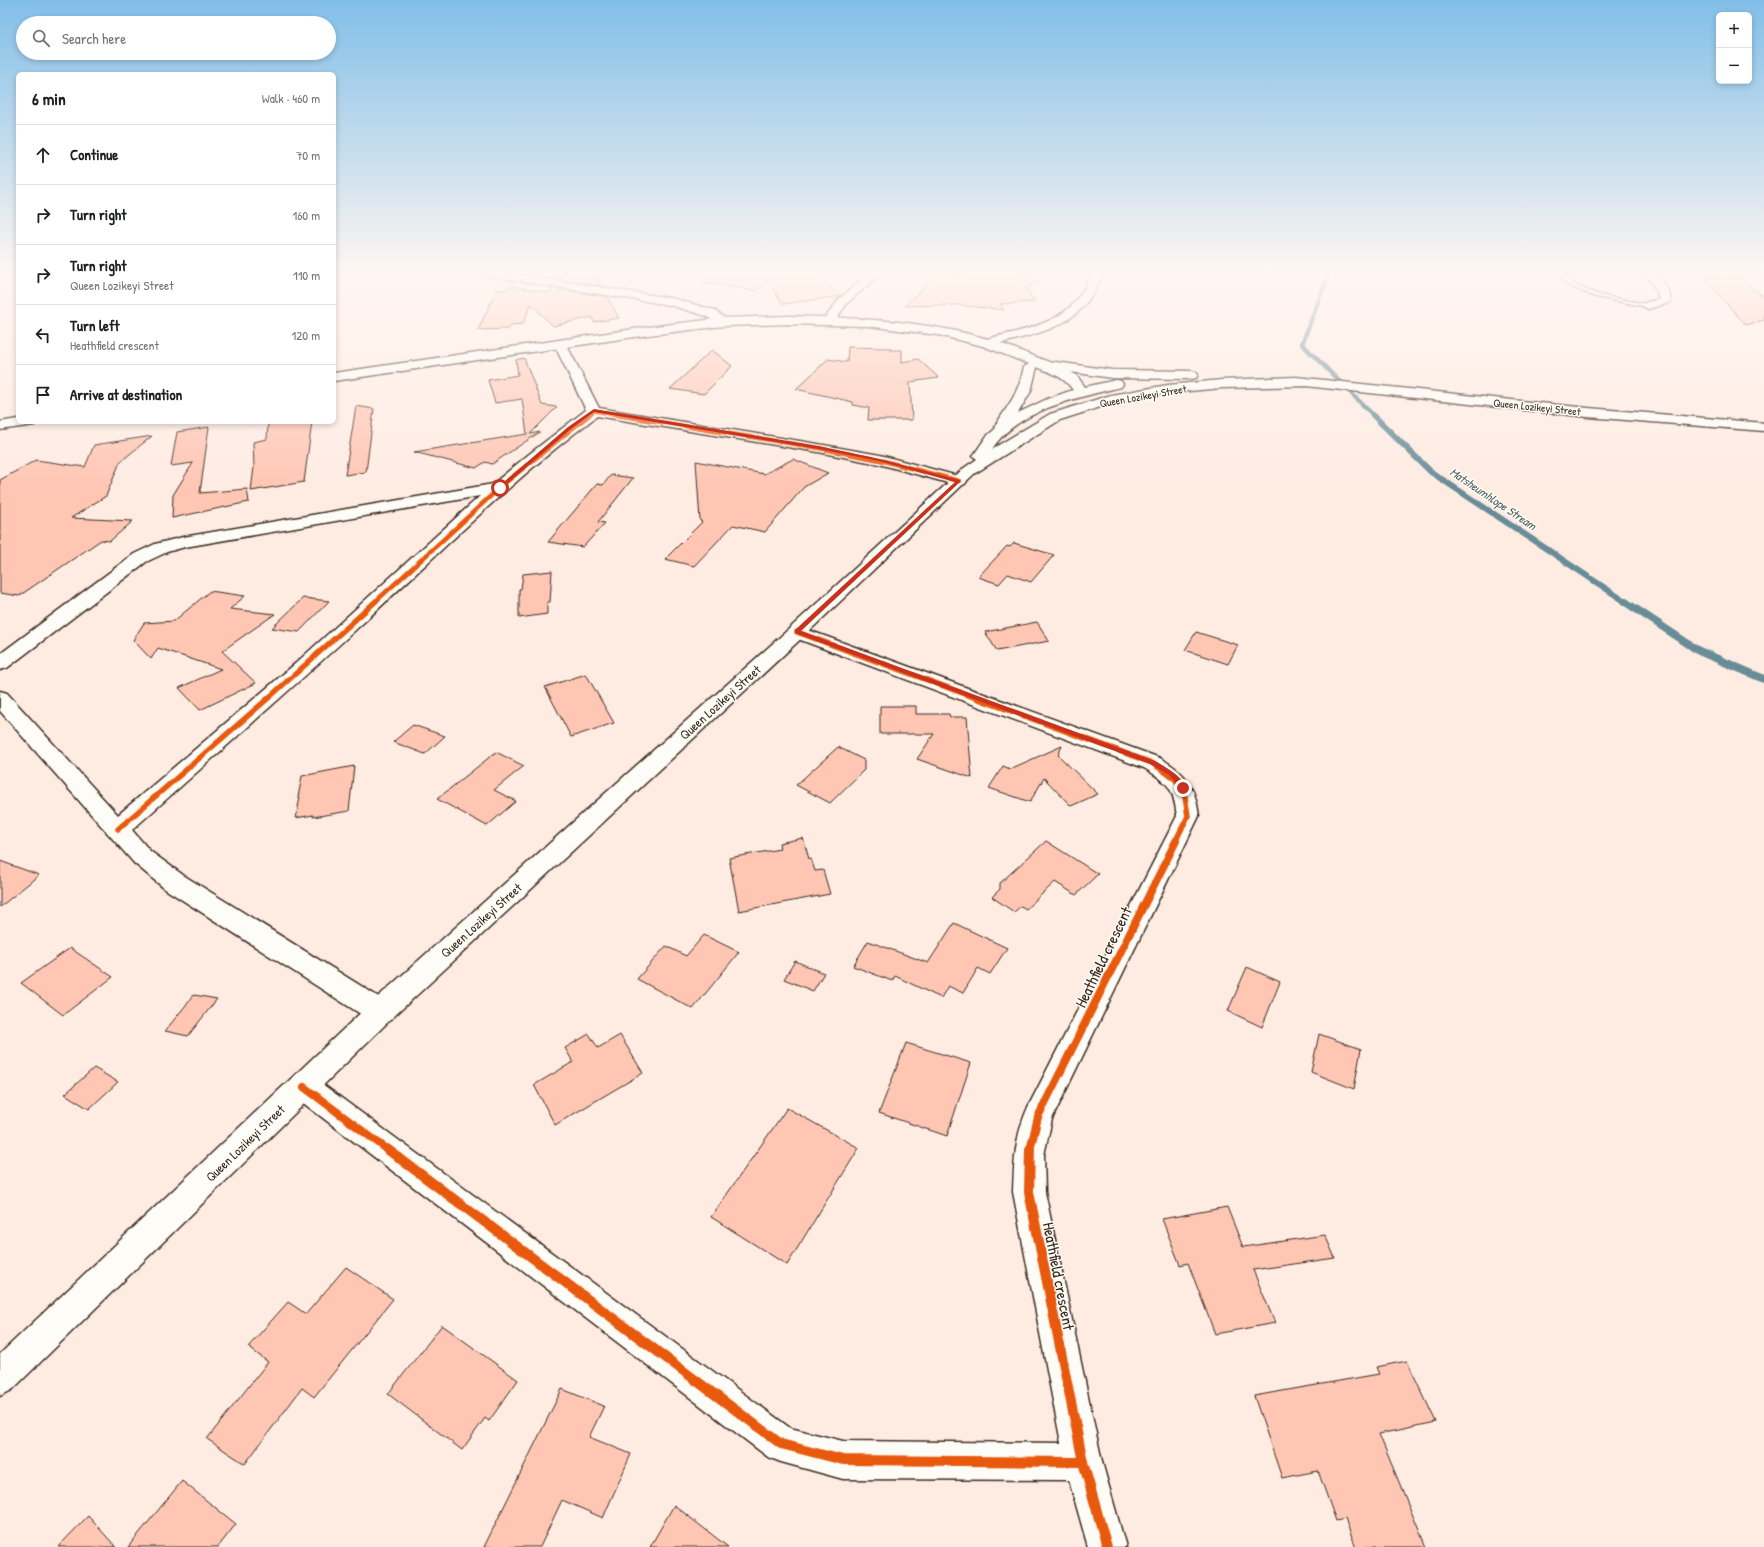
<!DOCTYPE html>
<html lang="en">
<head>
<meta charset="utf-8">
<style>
  body { margin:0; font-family:"Patrick Hand",sans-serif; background:#f6f6f6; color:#202124 }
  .controls { position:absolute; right:12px; top:12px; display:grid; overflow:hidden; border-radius:6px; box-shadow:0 2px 6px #0003 }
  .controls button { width:36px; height:36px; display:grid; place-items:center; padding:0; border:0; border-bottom:1px solid #e0e0e0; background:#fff; color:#202124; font:20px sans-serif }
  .stop { position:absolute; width:12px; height:12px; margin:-9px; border:3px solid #c8321e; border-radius:50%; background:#fff }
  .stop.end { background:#c8321e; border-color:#fff; box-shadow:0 1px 4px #0008 }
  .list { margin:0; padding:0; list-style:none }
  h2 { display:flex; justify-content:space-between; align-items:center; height:52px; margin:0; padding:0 16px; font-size:17px }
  h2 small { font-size:13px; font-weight:400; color:#757577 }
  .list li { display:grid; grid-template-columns:26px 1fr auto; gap:12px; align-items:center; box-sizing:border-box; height:60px; padding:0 16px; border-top:1px solid #e0e0e0 }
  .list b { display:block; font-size:15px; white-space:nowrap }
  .list p { margin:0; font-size:13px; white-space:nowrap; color:#757577 }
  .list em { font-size:13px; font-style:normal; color:#757577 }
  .icon { flex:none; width:22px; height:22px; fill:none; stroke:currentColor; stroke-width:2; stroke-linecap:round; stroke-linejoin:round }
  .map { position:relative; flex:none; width:1764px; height:1547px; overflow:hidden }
  .search { position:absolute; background:#fff; box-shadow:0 2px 6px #0003; left:16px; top:16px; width:320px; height:44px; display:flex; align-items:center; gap:10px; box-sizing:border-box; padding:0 14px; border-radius:22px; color:#757577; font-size:15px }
  .panel { position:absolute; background:#fff; box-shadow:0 2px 6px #0003; left:16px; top:72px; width:320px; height:352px; border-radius:6px }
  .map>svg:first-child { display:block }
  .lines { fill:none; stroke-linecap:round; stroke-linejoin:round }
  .stream-far2 { stroke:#698d98; stroke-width:4.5 }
  .stream-far1 { stroke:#698d98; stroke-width:6 }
  .stream { stroke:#698d98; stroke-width:8 }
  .building { fill:#ffc6b4; stroke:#3b2a1e }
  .lane-casing { stroke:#3b2a1e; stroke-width:3 }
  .street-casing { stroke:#3b2a1e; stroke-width:3 }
  .secondary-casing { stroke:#3b2a1e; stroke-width:3 }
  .lane { fill:#fdfcf7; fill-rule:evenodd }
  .street { fill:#fdfcf7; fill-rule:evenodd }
  .secondary { fill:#fdfcf7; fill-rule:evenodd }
  .cycleway-far4-casing { stroke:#fdfcf7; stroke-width:5 }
  .cycleway-far3-casing { stroke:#fdfcf7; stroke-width:6 }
  .cycleway-far2-casing { stroke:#fdfcf7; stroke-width:8 }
  .cycleway-far1-casing { stroke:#fdfcf7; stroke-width:10 }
  .cycleway-casing { stroke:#fdfcf7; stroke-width:12 }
  .cycleway-far4 { stroke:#e8590c; stroke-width:3.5 }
  .cycleway-far3 { stroke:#e8590c; stroke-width:4.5 }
  .cycleway-far2 { stroke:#e8590c; stroke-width:5.5 }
  .cycleway-far1 { stroke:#e8590c; stroke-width:8 }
  .cycleway { stroke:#e8590c; stroke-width:10 }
  .route { fill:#c8321e }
  .labels { text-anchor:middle; stroke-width:3; stroke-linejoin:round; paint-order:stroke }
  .far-street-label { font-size:11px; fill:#3b2a1e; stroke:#fdfcf7 }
  .far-water-label { font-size:12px; font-style:italic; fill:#525c5b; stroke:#fdfcf7 }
  .street-label { font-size:13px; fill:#3b2a1e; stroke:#fdfcf7 }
  .near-street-label { font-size:16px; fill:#3b2a1e; stroke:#fdfcf7 }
</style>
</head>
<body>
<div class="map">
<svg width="1764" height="1547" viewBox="0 0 1764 1547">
  <rect width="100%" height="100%" fill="#feece3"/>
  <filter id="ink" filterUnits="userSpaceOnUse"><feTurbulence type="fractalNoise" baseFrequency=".025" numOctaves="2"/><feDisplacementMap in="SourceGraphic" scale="8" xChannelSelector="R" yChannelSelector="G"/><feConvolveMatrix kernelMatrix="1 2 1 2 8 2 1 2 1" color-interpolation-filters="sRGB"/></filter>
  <g filter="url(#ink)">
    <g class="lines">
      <polyline class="stream-far2" points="1330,271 1302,344 1374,416"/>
      <polyline class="stream-far1" points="1373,415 1431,472 1626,602"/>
      <polyline class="stream" points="1624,601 1699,651 1764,679"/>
    </g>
    <g class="building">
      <polygon points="552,271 593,271 601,286 552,278"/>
      <polygon points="704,271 811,271 841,296 783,304 768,282 755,291 703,282"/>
      <polygon points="940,271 968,275 972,271 1014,271 1044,278 1026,288 1035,302 1000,304 1004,310 958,305 905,306"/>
      <polygon points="1703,277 1741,279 1764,297 1764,320 1746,325"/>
      <polygon points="511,286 551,293 551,288 607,297 619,318 594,322 592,317 553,326 531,304 523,324 511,325 509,329 478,330 497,289 504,290"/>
      <polygon points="848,347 890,348 890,350 902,350 902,362 918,359 939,378 910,382 912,420 868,420 869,408 853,405 853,402 796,389 828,359 847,362"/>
      <polygon points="712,350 732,366 704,394 670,389"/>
      <polygon points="524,358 542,405 557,407 530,434 540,432 492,464 485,462 476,468 414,452 527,434 522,399 495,403 488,380 518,375 516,360"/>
      <polygon points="356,406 374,409 366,472 345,475"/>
      <polygon points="268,422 312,422 304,482 251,491 254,467 253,442 267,439"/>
      <polygon points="209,427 200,493 247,489 249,502 172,518 173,495 193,463 171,466 177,432"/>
      <polygon points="152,436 120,462 106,496 71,518 133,521 110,541 101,540 19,596 0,593 0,480 36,460 85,467 94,445"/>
      <polygon points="793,459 828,473 804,487 765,532 733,525 694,566 665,559 702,522 700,521 696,461 764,474"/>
      <polygon points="611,475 633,478 598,522 605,523 583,547 548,542 597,484 603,485"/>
      <polygon points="1014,543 1054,555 1031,582 1008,574 999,584 978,577 1007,546 1010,547"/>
      <polygon points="552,571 550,602 547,602 547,614 519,618 519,589 521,589 523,574"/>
      <polygon points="210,591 245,596 230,609 275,614 222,651 256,683 200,710 179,688 221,669 158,648 151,659 133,640 144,623 174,621"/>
      <polygon points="303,598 329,601 299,632 272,628"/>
      <polygon points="1037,622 1049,641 997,651 985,632"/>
      <polygon points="1196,632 1238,645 1228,664 1185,650"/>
      <polygon points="586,674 614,723 571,737 545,687"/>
      <polygon points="880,706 916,706 916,714 949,714 950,717 967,717 972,778 917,759 934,734 880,734"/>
      <polygon points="413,725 445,736 425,754 393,742"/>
      <polygon points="1062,746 1058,755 1098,794 1071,806 1044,778 1030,802 989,788 1003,766 1010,769"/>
      <polygon points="838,747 864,760 864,770 830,803 796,785"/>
      <polygon points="496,752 524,766 494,790 516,801 487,826 437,799"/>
      <polygon points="354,766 349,811 313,817 313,815 296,818 300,797 298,797 302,776"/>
      <polygon points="803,838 809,859 811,859 815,871 823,870 830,894 739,911 729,858 780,849 779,843"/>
      <polygon points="1046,841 1098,874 1076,895 1055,882 1026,909 1021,906 1014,912 992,897 1000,889 1000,883"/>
      <polygon points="0,861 39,875 0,907"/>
      <polygon points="954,923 1007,948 990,974 978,968 963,993 948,986 941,998 895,976 892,981 853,966 868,941 928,963"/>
      <polygon points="704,935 739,952 693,1009 637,979 666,946 686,956"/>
      <polygon points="70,948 113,977 63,1015 21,983"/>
      <polygon points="795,961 824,973 813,991 784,979"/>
      <polygon points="1247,967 1280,982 1262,1027 1228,1011"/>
      <polygon points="194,995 217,999 188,1036 165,1031"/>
      <polygon points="589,1034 598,1048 620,1035 643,1073 555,1125 534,1085 573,1062 565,1048"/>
      <polygon points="1319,1034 1361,1049 1354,1089 1311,1072"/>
      <polygon points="906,1043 971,1063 947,1136 879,1113"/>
      <polygon points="94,1068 118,1082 89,1109 65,1094"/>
      <polygon points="787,1108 859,1148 787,1265 711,1217"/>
      <polygon points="1227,1207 1243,1247 1325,1235 1335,1258 1253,1270 1275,1323 1215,1334 1188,1263 1180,1265 1162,1219"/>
      <polygon points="346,1267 393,1299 314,1397 302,1388 245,1464 207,1439 268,1362 248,1347 288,1302 306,1314"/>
      <polygon points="442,1325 518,1380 489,1421 485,1418 462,1450 388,1394"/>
      <polygon points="1407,1361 1436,1422 1379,1434 1426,1547 1356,1547 1345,1519 1336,1521 1318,1471 1282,1478 1254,1396 1379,1374 1376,1367"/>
      <polygon points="562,1389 604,1406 589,1437 631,1454 603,1518 562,1500 540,1547 484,1547"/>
      <polygon points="182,1481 236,1524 218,1547 128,1547"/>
      <polygon points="674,1505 728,1547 650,1547"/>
      <polygon points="88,1516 116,1547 58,1547"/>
    </g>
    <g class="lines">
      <defs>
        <polygon id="lane" points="1556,271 1562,271 1573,284 1599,295 1651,305 1648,307 1596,297 1569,286"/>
        <g id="street">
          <polygon points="468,271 493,271 671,298 714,310 730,322 728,325 720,325 706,316 670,305 474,274"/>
          <polygon points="872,271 884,271 847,303 833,324 825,324 823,321 839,299"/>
          <path d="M 1095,271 L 1106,271 C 1098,283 1092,297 1082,308 C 1059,332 1022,337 991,346 L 983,346 L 981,343 L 983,340 C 1013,332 1053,327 1075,302 C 1083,292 1088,281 1095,271 Z"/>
          <polygon points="1645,271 1656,271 1669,292 1671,301 1669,303 1648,309 1644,307 1642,305 1644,303 1659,299 1657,292"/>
          <path d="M 560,340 L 564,341 L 566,344 L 599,408 L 818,444 L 880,455 L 965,478 L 967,481 L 965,484 L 959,486 L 879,464 L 818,452 L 597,416 C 513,479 440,552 363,623 C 287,693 209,761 132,830 L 150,851 L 183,875 L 390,1004 L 394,1012 L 390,1020 L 380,1024 L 370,1020 L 165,889 L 134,863 L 0,711 L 0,691 L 7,693 L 118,815 L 296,663 L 480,496 L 185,547 L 167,552 L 146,562 L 7,668 L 0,670 L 0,654 L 134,554 L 155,544 L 183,537 L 493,484 L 528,455 L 586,410 L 554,344 L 556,341 Z"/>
          <path d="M 797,626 L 1160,758 C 1186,773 1195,785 1199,816 L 1052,1119 L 1044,1155 L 1045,1192 L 1102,1462 L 1126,1547 L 1088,1547 L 1069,1480 L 843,1479 L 781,1462 L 768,1457 L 294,1096 L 290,1087 L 294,1078 L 304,1074 L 314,1078 L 790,1428 L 843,1441 L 1061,1443 L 1013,1192 C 1014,1161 1015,1136 1028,1107 L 1177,816 C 1173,787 1169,783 1144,768 L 790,636 L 788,632 L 790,628 Z"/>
        </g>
        <g id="secondary">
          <path d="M 788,316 C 856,318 925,320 991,340 C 1012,347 1032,356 1052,363 L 1056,362 L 1112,370 L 1191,371 L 1196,372 L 1198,375 L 1196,378 L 1191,379 L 1112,378 L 1071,372 L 1076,375 L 1085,387 L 1116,380 L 1121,381 L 1123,384 L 1121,387 C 1079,397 1017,410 992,449 L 1050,414 L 1111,395 L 1168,385 L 1222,380 L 1296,377 L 1588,408 L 1764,423 L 1764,431 L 1588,417 L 1306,386 L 1222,388 L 1168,393 L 1113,403 L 1060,420 L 974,474 L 804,636 L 390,1020 L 12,1390 L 0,1396 L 0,1354 L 370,1004 L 790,628 L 964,468 L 977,459 L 973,456 L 986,437 L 996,428 L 995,426 L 1013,398 L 1020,383 L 1024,367 L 1029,364 L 983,346 L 938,335 L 868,326 L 788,324 L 724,326 L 648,335 L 334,381 L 334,373 L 648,327 L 724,318 ZM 1037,367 C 1052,373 1064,377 1073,390 L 1047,399 L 1018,413 L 1031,391 Z"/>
          <polygon points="18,419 18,422 36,422 34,425 0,430 0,422"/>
        </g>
      </defs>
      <use href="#lane" class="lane-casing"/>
      <use href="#street" class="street-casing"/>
      <use href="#secondary" class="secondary-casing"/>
      <use href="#lane" class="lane"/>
      <use href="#street" class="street"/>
      <use href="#secondary" class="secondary"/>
      <defs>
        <polyline id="cycleway-far4" points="588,416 594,411 623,416"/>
        <g id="cycleway-far3">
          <polyline points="617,415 818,448 880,460 959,481"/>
          <polyline points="375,602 505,483 589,415"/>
        </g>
        <g id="cycleway-far2">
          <polyline points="797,632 1152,763 1174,778 1179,784 1185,797 1188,816 1175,842"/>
          <polyline points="118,829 273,694 376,601"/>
        </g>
        <g id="cycleway-far1">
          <polyline points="304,1087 388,1150"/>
          <polyline points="1030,1150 1038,1117 1176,841"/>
        </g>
        <g id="cycleway">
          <polyline points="387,1149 781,1444 843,1460 1083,1462"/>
          <polyline points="1030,1149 1029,1192 1083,1462 1107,1547"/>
        </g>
      </defs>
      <use href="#cycleway-far4" class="cycleway-far4-casing"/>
      <use href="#cycleway-far3" class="cycleway-far3-casing"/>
      <use href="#cycleway-far2" class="cycleway-far2-casing"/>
      <use href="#cycleway-far1" class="cycleway-far1-casing"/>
      <use href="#cycleway" class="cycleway-casing"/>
      <use href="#cycleway-far4" class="cycleway-far4"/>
      <use href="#cycleway-far3" class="cycleway-far3"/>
      <use href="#cycleway-far2" class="cycleway-far2"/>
      <use href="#cycleway-far1" class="cycleway-far1"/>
      <use href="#cycleway" class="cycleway"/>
    </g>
  </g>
  <linearGradient id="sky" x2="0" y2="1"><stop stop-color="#81bfe8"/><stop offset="0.56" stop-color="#fff6f2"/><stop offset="1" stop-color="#fff6f2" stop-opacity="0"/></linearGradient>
  <rect width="1764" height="487" fill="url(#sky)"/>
  <path class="route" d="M 594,409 L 818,446 L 880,459 L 960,480 L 960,482 L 801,631 L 1155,761 C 1164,766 1186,778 1185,789 L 1181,789 L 1169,775 L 1150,764 L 795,633 L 795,630 L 955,482 L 879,461 L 818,449 L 594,412 L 571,429 L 501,489 L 498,489 L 498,487 L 568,427 Z"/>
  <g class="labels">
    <g class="far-street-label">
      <text transform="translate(1143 396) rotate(-10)" y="4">Queen Lozikeyi Street</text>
      <text transform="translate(1537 407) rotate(6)" y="4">Queen Lozikeyi Street</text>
    </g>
    <g class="far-water-label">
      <text transform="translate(1493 499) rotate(34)" y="4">Matsheumhlope Stream</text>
    </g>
    <g class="street-label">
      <text transform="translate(720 702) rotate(-42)" y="5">Queen Lozikeyi Street</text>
      <text transform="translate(481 920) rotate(-42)" y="5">Queen Lozikeyi Street</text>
      <text transform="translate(245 1143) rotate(-44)" y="5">Queen Lozikeyi Street</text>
    </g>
    <g class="near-street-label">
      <text transform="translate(1103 957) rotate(-64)" y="6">Heathfield crescent</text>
      <text transform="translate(1059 1276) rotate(79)" y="6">Heathfield crescent</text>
    </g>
  </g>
</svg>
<div class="controls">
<button>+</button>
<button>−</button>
</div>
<div class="stop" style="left:500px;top:488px"></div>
<div class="stop end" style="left:1183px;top:788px"></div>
<div class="search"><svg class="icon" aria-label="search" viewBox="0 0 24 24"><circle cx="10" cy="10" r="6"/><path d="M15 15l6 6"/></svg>Search here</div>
<section class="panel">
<h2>6 min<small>Walk · 460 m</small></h2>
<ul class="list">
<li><svg class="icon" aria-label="ahead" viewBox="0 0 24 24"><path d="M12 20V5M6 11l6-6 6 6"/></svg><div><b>Continue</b></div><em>70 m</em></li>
<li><svg class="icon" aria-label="right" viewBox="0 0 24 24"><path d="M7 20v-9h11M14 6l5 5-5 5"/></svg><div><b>Turn right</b></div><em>160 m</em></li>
<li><svg class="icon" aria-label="right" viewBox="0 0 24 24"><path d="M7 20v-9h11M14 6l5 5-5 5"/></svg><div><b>Turn right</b><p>Queen Lozikeyi Street</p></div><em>110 m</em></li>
<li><svg class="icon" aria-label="left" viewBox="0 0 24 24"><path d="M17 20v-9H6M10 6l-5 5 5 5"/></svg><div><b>Turn left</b><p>Heathfield crescent</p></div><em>120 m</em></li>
<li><svg class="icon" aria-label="arrive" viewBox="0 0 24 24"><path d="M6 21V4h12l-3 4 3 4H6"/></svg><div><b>Arrive at destination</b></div></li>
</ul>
</section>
</div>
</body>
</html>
